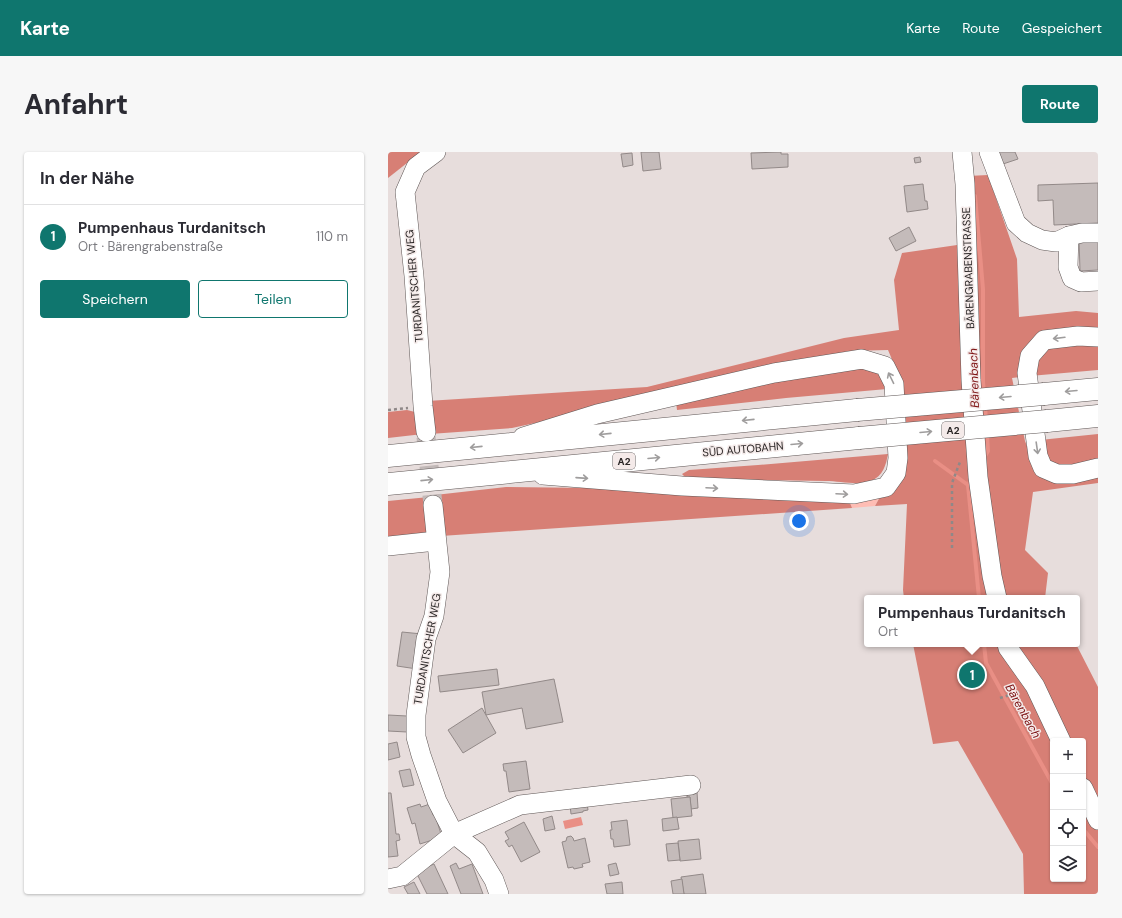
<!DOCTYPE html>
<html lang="de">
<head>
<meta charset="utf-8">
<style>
  body { margin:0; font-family:"DM Sans",sans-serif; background:#f7f7f7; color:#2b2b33 }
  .controls { position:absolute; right:12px; bottom:12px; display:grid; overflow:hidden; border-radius:4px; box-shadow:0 1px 3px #0004 }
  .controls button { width:36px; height:36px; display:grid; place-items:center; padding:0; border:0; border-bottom:1px solid #e1e1e2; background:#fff; color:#2b2b33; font:20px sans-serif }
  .you { position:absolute; left:411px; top:369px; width:14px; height:14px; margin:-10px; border:3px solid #fff; border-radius:50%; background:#1a73e8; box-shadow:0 0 0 6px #1a73e833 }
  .badge { display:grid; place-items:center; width:26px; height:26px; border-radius:50%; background:#0f766e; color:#fff; font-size:13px; font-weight:700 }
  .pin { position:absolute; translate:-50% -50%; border:2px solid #fff; box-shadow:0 1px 4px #0006 }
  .popup { position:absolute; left:476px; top:443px; width:216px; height:52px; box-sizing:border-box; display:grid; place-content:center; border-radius:4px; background:#fff; filter:drop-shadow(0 1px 3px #0005); font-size:13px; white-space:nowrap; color:#7c7c81 }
  .popup b { font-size:15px; color:#2b2b33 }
  .popup::after { content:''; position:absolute; left:50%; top:100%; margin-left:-8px; border:8px solid transparent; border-top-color:#fff }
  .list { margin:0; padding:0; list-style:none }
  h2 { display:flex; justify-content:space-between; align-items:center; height:52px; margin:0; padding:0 16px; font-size:17px }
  h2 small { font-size:13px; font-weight:400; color:#7c7c81 }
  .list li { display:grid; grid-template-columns:26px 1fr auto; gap:12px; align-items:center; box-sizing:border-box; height:64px; padding:0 16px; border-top:1px solid #e1e1e2 }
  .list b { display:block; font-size:15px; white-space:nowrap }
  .list p { margin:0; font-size:13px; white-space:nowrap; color:#7c7c81 }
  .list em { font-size:13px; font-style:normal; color:#7c7c81 }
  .actions { display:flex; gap:8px; padding:12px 16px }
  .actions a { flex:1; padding:9px 0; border:1px solid #0f766e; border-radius:4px; text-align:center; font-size:14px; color:#0f766e }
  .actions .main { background:#0f766e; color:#fff }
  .icon { flex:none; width:22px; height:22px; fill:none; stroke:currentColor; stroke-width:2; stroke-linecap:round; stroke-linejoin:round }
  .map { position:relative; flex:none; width:710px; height:742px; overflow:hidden; border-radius:4px }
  header { display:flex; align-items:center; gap:24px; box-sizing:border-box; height:56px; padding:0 20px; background:#0f766e; color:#fff }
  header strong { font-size:19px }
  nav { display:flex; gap:22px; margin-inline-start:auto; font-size:14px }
  .intro { display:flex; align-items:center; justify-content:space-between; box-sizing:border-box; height:96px; padding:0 24px }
  h1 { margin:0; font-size:28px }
  .button { padding:10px 18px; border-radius:4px; background:#0f766e; color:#fff; font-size:14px; font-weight:700 }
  main { display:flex; gap:24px; padding:0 24px }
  aside { flex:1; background:#fff; border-radius:4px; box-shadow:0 1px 3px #0004 }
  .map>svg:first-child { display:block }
  .green { fill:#febdb4 }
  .forest { fill:#d77f75; fill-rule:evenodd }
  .water { fill:#e98f85 }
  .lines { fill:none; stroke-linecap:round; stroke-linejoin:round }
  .stream { stroke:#e98f85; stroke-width:4 }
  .building { fill:#c4bbba; stroke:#928988 }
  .minor-tunnel { stroke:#c1b8b7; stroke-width:19; stroke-dasharray:19 10; stroke-linecap:butt }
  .minor-casing { stroke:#5f5756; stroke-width:20 }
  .highway-casing { stroke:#5f5756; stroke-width:23 }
  .path { stroke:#8f8888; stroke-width:2.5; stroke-dasharray:3 3; stroke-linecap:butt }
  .minor { stroke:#fff; stroke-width:19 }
  .highway { stroke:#fff; stroke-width:22 }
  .highway-bridge-casing { stroke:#5f5756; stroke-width:23; stroke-linecap:butt }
  .highway-bridge { stroke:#fff; stroke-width:22 }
  .oneway { stroke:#9f9d9d }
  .labels { text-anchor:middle; stroke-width:3; stroke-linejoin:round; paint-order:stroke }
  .shield { fill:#f4eae9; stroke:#666060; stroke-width:1 }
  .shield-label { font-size:10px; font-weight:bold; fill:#292525 }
  .street-label { font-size:11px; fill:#292525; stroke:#f4eae9 }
  .water-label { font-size:12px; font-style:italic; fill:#7e1314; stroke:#f4eae9 }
</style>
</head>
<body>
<header>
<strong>Karte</strong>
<nav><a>Karte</a><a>Route</a><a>Gespeichert</a></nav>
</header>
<div class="intro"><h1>Anfahrt</h1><a class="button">Route</a></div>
<main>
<aside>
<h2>In der Nähe<small></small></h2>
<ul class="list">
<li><span class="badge">1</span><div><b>Pumpenhaus Turdanitsch</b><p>Ort · Bärengrabenstraße</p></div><em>110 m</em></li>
</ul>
<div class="actions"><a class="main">Speichern</a><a>Teilen</a></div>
</aside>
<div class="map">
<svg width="710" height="742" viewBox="0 0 710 742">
  <rect width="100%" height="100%" fill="#e7dddc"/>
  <polygon class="green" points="493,343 487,354 464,356 460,346"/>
  <g class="forest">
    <polygon points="0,0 33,0 0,26"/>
    <polygon points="600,23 629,107 631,165 688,159 710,161 710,179 652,185 632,225 624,226 637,289 647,315 710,323 710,331 645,340 637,398 660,421 657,446 516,446 515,438 519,352 487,354 493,343 505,338 514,231 500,198 461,199 352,223 286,241 124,276 42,282 39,249 259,235 456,186 511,178 506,128 514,101 576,92 580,24"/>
    <polygon points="710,192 710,218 642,224 649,206 665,193"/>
    <polygon points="465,212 490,220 499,237 398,246 289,258 288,250"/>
    <polygon points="19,258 27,260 35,282 0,286 0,260"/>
    <polygon points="710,282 710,309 686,315 663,312 652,288"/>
    <path d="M 500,302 C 498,313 495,324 483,329 C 471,334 451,329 438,329 C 391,328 345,328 298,326 L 294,322 L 301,318 L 370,313 Z"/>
    <polygon points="118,335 203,336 460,346 464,356 53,384 47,343"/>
    <polygon points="41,345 45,382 0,389 0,349"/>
    <path d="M 525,492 L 682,492 L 689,494 L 710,535 L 710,742 L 636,742 L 635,702 L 570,589 L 545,592 ZM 665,589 L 695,589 L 695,727 L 665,727 Z"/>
  </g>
  <polygon class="water" points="193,665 195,673 177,677 175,669"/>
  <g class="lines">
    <g class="stream">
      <polyline points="587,44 595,137 595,230 596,241"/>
      <polyline points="597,254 598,269"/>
      <polyline points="596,306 600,299 599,282"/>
      <polyline points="547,309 580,333"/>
      <polyline points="583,327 580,333 591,446"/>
      <polyline points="596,492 598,511 665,633"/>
      <polyline points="695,677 710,695"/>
    </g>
  </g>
  <g class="building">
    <polygon points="253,0 271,0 273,17 255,19"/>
    <polygon points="393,0 393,2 400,2 400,15 364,17 363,1"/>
    <polygon points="607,0 627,0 630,7 612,13"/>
    <polygon points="244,1 245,13 235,15 233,2"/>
    <polygon points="532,5 533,10 527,11 526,6"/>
    <polygon points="710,31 710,71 666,73 665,48 650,49 650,33"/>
    <polygon points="535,32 537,49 539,49 540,57 519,60 516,34"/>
    <polygon points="521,75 528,89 508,99 501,86"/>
    <polygon points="691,87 710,87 710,118 692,119"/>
    <polygon points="14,480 34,482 29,517 9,514"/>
    <polygon points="586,516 589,527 581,530 578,518"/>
    <polygon points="109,517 111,533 52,540 50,524"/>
    <polygon points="166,527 175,570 138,577 134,556 98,563 94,540"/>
    <polygon points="94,556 108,581 75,601 60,578"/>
    <polygon points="0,563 19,564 19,580 0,579"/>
    <polygon points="9,590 12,605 0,608 0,592"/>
    <polygon points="138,609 142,637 121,640 118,619 116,619 115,612"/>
    <polygon points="22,617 26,633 15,635 11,619"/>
    <polygon points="299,640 309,640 310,656 303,657 302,645 299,645"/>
    <polygon points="0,641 3,641 8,682 11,682 12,688 8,689 10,704 0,705"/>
    <polygon points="302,645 304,664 285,666 283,647"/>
    <polygon points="199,651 200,658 195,659 195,660 183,662 182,653"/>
    <polygon points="32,652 33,655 42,652 45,663 47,663 54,685 32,692 27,671 24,672 19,656"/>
    <polygon points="164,664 167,677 157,679 155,667"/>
    <polygon points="289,665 291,677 275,679 274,667"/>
    <polygon points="239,668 242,693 226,695 225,687 223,687 222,678 224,678 223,670"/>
    <polygon points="136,670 152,700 133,710 124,693 121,695 117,689 121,687 117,680"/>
    <polygon points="183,684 185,686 186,689 197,686 202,710 194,712 195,715 186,717 185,715 180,716 174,690 178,689 179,685"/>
    <polygon points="311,687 313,707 292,709 290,689"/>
    <polygon points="290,691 292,708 280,709 278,692"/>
    <polygon points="68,711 71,717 84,712 95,742 73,742 62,714"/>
    <polygon points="228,711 231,722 222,724 220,713"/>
    <polygon points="46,712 60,742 39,742 28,720"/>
    <polygon points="315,722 318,742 296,742 293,725"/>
    <polygon points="294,727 296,742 285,742 283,729"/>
    <polygon points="26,730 32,742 20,742 16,735"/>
    <polygon points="234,730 235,742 219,742 217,732"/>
  </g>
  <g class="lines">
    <polyline class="minor-tunnel" points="38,285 45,353"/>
    <defs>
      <g id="minor">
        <polyline points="574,0 577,32 583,228 590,325 604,424 609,446"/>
        <polyline points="601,0 628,71 639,81 654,88 668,90 681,84 694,81 710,81"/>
        <polyline points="681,84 680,115 684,126 693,130 710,129"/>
        <polyline points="710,185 690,184 656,188 642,204 639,221 650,304 655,316 669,322 685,322 710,316"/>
        <polyline points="38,280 35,254 26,124 17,40 28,15 48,0"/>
        <polyline points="135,285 209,262 386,221 474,207 497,214 506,232 510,306 508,321 498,335 466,342 294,334 155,323"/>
        <polyline points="45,353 52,420 46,464 38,487 28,563 28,585 33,603 49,649 66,682 89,700 106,728 111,742"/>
        <polyline points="0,394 48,389"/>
        <polyline points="619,492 620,496 647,534 673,589"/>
        <polyline points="695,636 710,668"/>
        <polyline points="0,727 14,724 66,682 132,653 303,633"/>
      </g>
      <g id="highway">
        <polyline points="656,242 710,237"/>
        <polyline points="659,269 710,264"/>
        <polyline points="0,304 469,258"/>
        <polyline points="0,332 471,286"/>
      </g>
    </defs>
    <use href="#minor" class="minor-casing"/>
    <use href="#highway" class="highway-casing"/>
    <g class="path">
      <polyline points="0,258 20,256"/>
      <polyline points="564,396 564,331 572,310"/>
      <polyline points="612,546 631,540"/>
    </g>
    <use href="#minor" class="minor"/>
    <use href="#highway" class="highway"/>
    <defs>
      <g id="highway-bridge">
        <polyline points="469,258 656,242"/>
        <polyline points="471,286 659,269"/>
      </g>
    </defs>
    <use href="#highway-bridge" class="highway-bridge-casing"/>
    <use href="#highway-bridge" class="highway-bridge"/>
  </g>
  <defs><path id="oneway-shaft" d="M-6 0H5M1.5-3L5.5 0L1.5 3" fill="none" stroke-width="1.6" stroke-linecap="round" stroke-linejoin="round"/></defs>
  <g class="oneway">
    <use href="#oneway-shaft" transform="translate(671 186) rotate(173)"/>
    <use href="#oneway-shaft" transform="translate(503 226) rotate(-116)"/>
    <use href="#oneway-shaft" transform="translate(683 239) rotate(175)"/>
    <use href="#oneway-shaft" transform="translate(617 245) rotate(175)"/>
    <use href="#oneway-shaft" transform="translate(360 268) rotate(174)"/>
    <use href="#oneway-shaft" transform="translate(538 280) rotate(-5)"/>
    <use href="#oneway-shaft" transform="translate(217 282) rotate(174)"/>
    <use href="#oneway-shaft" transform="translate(409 292) rotate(-5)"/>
    <use href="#oneway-shaft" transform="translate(88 295) rotate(174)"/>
    <use href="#oneway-shaft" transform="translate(649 296) rotate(82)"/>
    <use href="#oneway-shaft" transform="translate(266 306) rotate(-5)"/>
    <use href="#oneway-shaft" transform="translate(194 326) rotate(4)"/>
    <use href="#oneway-shaft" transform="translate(39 328) rotate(-6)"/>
    <use href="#oneway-shaft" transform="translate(324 336) rotate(3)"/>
    <use href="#oneway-shaft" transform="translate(454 342) rotate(3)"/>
  </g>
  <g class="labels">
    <g class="shield">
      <rect x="554" y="270" width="22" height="16" rx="3"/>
      <rect x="225" y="301" width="22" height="16" rx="3"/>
    </g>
    <g class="shield-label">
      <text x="565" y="282">A2</text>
      <text x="236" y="313">A2</text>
    </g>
    <g class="street-label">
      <text transform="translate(580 116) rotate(-92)" y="4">BÄRENGRABENSTRASSE</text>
      <text transform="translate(26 134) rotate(-95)" y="4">TURDANITSCHER WEG</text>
      <text transform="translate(355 297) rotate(-5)" y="4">SÜD AUTOBAHN</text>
      <text transform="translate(39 497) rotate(-80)" y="4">TURDANITSCHER WEG</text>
    </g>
    <g class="water-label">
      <text transform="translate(586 226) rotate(-92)" y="4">Bärenbach</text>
      <text transform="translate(635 559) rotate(61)" y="4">Bärenbach</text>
    </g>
  </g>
</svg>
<div class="controls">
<button>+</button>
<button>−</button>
<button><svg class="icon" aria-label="locate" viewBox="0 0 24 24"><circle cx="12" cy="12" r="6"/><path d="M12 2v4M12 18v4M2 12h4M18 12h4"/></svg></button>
<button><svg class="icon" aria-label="layers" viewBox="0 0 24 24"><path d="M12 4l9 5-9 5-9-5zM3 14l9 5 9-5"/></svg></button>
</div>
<div class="you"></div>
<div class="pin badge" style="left:584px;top:523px">1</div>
<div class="popup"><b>Pumpenhaus Turdanitsch</b>Ort</div>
</div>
</main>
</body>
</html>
